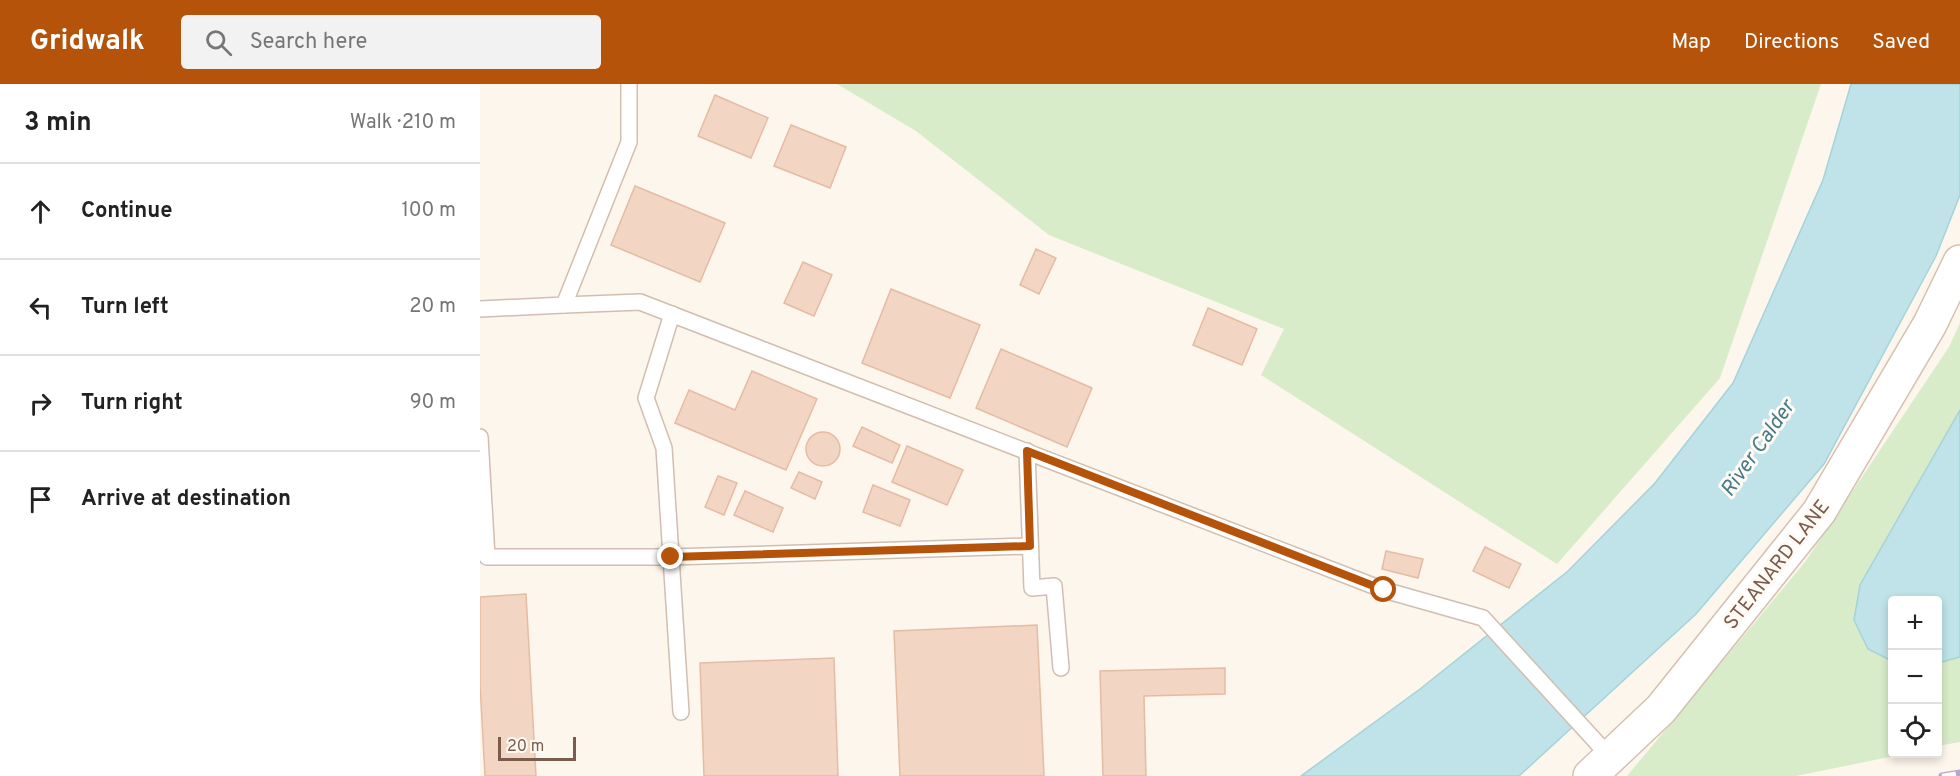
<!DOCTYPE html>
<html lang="en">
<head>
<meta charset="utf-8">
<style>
  body { margin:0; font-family:Overpass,sans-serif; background:#f2f2f2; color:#222 }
  .controls { position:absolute; right:18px; bottom:18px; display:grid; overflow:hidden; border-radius:6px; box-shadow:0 3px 9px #0003 }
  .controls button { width:54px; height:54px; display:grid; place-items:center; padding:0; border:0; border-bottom:2px solid #e0e0e0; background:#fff; color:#222; font:30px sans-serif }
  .scale { position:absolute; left:18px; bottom:15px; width:78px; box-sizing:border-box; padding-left:6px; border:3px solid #7a5c4d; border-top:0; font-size:16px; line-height:21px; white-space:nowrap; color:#7a5c4d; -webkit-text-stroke:4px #fffaf3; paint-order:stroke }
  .stop { position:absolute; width:18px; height:18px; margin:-14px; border:4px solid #b45309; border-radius:50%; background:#fff }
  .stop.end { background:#b45309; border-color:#fff; box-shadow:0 2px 6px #0008 }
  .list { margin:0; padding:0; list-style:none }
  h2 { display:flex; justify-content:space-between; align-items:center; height:78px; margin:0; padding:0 24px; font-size:26px }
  h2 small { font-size:20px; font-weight:400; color:#767676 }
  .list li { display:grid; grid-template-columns:39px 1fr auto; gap:18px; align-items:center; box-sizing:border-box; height:96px; padding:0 24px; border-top:2px solid #e0e0e0 }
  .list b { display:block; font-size:22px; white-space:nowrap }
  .list em { font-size:20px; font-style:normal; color:#767676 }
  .icon { flex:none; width:33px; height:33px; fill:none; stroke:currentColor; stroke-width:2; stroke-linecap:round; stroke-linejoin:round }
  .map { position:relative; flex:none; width:1480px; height:692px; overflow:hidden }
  header { display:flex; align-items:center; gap:36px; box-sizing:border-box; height:84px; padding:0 30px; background:#b45309; color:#fff }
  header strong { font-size:28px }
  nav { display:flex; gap:33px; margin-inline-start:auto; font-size:21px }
  .search { width:420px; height:54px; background:#f2f2f2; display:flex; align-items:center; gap:15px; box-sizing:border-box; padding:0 21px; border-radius:6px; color:#767676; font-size:22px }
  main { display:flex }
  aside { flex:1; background:#fff }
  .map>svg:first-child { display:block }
  .green { fill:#d8ecc9 }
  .water { fill:#bfe3e8; stroke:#a5d3da; stroke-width:1.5 }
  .building { fill:#f3d5c3; stroke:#e6bba3; stroke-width:1.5 }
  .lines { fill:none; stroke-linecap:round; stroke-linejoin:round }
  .lane-casing { stroke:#d1beb0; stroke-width:18 }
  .secondary-casing { stroke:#d6c0b0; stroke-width:36 }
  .lane { stroke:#fff; stroke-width:15 }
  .secondary { stroke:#fff; stroke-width:33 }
  .rail-casing { stroke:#b9a8c9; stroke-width:7 }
  .rail { stroke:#fffaf3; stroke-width:4.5; stroke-dasharray:14; stroke-linecap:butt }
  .route { stroke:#b45309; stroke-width:8 }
  .labels { text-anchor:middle; stroke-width:6; stroke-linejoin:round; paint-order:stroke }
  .street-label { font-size:20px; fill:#7a5c4d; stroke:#fffaf3 }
  .water-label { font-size:21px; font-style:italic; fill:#437c86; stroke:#fffaf3 }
</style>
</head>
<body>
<header>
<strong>Gridwalk</strong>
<div class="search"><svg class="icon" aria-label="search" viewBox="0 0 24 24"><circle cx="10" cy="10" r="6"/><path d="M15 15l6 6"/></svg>Search here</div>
<nav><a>Map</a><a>Directions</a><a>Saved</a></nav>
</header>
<main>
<aside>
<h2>3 min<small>Walk · 210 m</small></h2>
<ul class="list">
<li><svg class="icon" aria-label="ahead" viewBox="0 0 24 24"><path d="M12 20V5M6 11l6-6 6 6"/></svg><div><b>Continue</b></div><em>100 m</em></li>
<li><svg class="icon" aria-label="left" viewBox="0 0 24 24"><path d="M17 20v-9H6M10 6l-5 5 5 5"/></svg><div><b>Turn left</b></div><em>20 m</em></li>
<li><svg class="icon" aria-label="right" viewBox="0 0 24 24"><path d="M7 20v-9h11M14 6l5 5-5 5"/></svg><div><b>Turn right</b></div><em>90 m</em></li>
<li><svg class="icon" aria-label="arrive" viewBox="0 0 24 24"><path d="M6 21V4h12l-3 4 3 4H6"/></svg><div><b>Arrive at destination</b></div></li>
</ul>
</aside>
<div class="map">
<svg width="1480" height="692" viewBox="0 0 1480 692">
  <rect width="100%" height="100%" fill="#fdf6ec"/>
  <g class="green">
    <polygon points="357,0 1341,0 1240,294 1077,480 781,291 804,245 569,151 436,47"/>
    <polygon points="1480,239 1480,326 1380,501 1388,565 1412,577 1412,670 1424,670 1316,692 1147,692 1325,478 1469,263"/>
    <polygon points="1480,573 1480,658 1458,662 1458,579"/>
  </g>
  <g class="water">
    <polygon points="1371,0 1480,0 1480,111 1456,172 1344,380 1216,530 1039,692 821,692 940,605 1088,487 1175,399 1253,299 1343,96"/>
    <polygon points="1480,326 1480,573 1458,579 1458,516 1412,516 1412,577 1388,565 1374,536 1380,501"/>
  </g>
  <g class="building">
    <polygon points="235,11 288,34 271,74 218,52"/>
    <polygon points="311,41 366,63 350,104 294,82"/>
    <polygon points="155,102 245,139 220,198 131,161"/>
    <polygon points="556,165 576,174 559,210 540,201"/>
    <polygon points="323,178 352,191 334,232 304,219"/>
    <polygon points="411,205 500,241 470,314 382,279"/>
    <polygon points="728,224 777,245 762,281 713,261"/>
    <polygon points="521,265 612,304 587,363 496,324"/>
    <polygon points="272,287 337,315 306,386 195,339 209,306 255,326"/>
    <polygon points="382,343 420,361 412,379 373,362"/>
    <circle cx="343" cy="365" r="17"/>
    <polygon points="427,362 483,386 467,421 412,398"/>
    <polygon points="319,388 342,398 335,415 311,404"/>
    <polygon points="238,392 257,399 244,431 225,423"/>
    <polygon points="393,401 430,416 420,442 383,428"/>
    <polygon points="265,407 303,424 293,448 254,431"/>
    <polygon points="1005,463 1041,480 1029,504 993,487"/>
    <polygon points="906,467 943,475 938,494 902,485"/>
    <polygon points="46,510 56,692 5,692 0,600 0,513"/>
    <polygon points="557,541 564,692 420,692 414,547"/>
    <polygon points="354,574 358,692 224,692 220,579"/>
    <polygon points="745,584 745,610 664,612 666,692 623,692 620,587"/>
  </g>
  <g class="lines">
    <defs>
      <g id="lane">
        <polyline points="84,221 160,218 904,506 1003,534 1130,673"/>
        <polyline points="0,225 84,221 149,58 149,0"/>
        <polyline points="192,230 166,314 184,364 201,628"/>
        <polyline points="0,353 7,473 191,473 550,462"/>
        <polyline points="547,367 552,504 574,502 581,584"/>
      </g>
      <polyline id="secondary" points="1110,692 1181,625 1339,428 1450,240 1480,178"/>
    </defs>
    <use href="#lane" class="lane-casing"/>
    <use href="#secondary" class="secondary-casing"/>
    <use href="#lane" class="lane"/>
    <use href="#secondary" class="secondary"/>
    <defs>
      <polyline id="rail" points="1462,692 1480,689"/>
    </defs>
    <use href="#rail" class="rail-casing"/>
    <use href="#rail" class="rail"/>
  </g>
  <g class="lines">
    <polyline class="route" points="191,473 550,462 547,367 904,506"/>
  </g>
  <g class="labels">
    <g class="street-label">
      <text transform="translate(1296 480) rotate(-52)" y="7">STEANARD LANE</text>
    </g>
    <g class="water-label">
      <text transform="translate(1277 364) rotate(-55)" y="7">River Calder</text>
    </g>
  </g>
</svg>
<div class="controls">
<button>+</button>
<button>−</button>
<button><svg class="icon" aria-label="locate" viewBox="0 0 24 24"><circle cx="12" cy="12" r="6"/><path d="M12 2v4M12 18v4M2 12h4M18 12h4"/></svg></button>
</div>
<div class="scale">20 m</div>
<div class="stop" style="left:904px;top:506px"></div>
<div class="stop end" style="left:191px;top:473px"></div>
</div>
</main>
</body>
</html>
